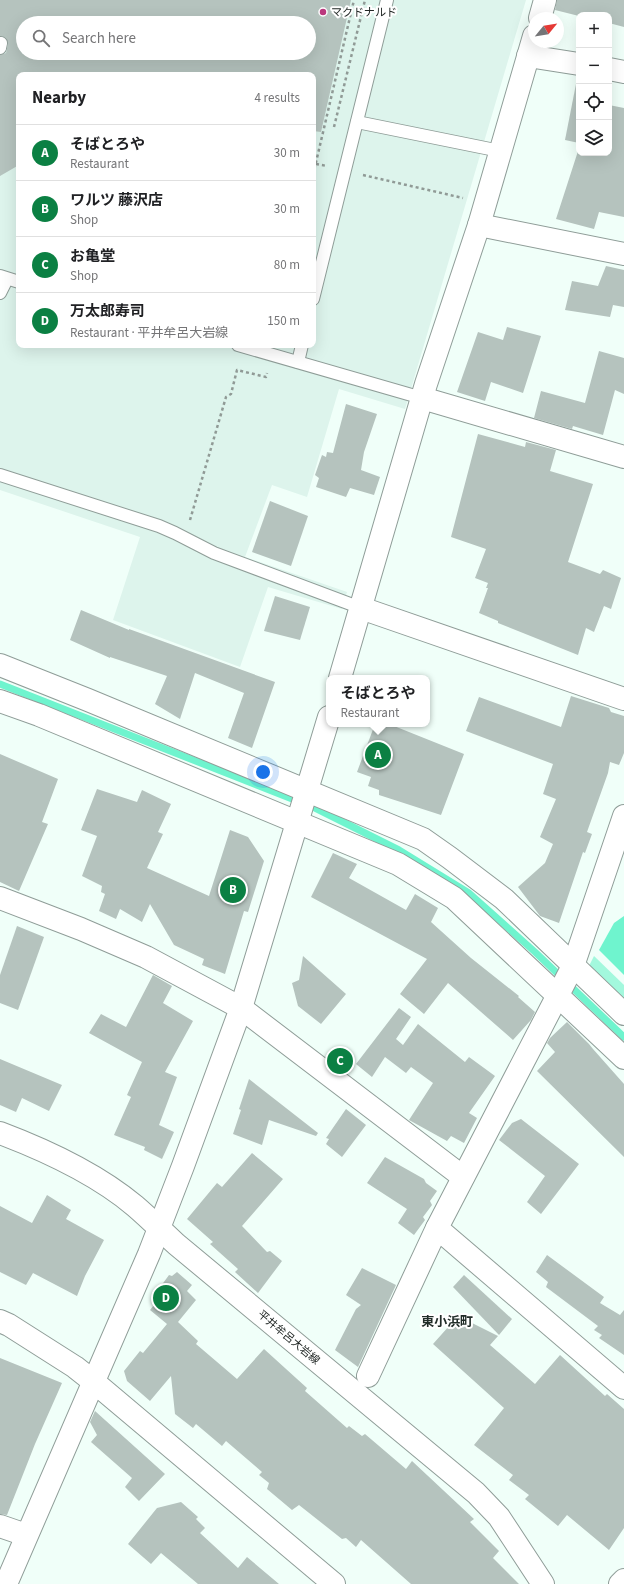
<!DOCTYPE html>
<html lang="en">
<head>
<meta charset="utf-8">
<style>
  body { margin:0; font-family:"Source Sans 3","Noto Sans JP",sans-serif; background:#f2f2f2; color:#202124 }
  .controls { position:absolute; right:12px; top:12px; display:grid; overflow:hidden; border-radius:8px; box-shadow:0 4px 16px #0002 }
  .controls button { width:36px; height:36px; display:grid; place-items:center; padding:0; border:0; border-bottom:1px solid #e0e0e0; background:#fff; color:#202124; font:20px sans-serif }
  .compass { position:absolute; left:528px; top:12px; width:36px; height:36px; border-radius:50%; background:#fff; box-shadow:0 4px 16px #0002; rotate:60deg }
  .you { position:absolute; left:263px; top:772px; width:14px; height:14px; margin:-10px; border:3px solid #fff; border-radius:50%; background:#1a73e8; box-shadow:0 0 0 6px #1a73e833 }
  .badge { display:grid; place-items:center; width:26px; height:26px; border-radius:50%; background:#0b8043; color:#fff; font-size:13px; font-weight:700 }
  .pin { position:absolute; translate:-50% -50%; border:2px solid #fff; box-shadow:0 1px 4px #0006 }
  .popup { position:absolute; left:326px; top:675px; width:104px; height:52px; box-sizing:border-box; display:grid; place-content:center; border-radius:8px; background:#fff; filter:drop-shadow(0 1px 3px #0005); font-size:13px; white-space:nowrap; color:#757577 }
  .popup b { font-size:15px; color:#202124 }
  .popup::after { content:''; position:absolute; left:50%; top:100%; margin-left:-8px; border:8px solid transparent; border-top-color:#fff }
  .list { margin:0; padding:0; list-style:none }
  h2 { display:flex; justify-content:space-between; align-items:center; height:52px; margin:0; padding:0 16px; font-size:17px }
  h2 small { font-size:13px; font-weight:400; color:#757577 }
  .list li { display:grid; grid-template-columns:26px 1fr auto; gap:12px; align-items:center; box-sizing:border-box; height:56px; padding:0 16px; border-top:1px solid #e0e0e0 }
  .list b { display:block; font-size:15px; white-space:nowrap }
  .list p { margin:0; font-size:13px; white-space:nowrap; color:#757577 }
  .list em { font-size:13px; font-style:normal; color:#757577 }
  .icon { flex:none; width:22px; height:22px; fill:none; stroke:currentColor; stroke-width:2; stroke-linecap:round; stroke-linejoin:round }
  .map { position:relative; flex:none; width:624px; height:1584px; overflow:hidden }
  .search { position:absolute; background:#fff; box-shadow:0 4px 16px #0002; left:16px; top:16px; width:300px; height:44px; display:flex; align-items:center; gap:10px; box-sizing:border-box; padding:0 14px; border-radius:22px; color:#757577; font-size:15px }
  .panel { position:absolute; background:#fff; box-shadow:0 4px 16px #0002; left:16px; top:72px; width:300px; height:276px; border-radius:8px }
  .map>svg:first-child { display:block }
  .built { fill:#ddf4ec; fill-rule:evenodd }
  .green { fill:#a3f8dd }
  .water { fill:#6ff4ce }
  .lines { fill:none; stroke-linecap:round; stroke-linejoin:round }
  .stream { stroke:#6ff4ce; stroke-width:7 }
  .building { fill:#b5c3be; fill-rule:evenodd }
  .lane-casing { stroke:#8f9d98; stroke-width:14 }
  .street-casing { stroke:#8f9d98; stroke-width:24 }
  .secondary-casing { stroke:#8f9d98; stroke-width:24 }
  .path { stroke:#909a96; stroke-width:2.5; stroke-dasharray:3 3; stroke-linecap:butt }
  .lane { stroke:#fff; stroke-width:12 }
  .street { stroke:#fff; stroke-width:22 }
  .secondary { stroke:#fff; stroke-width:22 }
  .poi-dot { fill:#bb377d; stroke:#fff; stroke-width:1.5 }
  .labels { text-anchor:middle; stroke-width:4; stroke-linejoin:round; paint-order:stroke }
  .poi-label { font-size:11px; fill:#212725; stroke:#fff; text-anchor:start }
  .street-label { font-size:11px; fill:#212725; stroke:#fff }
  .quarter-label { font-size:13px; font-weight:bold; fill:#212d29; stroke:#fff }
</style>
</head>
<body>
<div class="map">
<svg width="624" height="1584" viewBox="0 0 624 1584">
  <rect width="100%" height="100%" fill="#f0fff9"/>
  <path class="built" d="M 0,0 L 526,0 L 405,409 L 339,389 L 307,497 L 272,485 L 245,557 L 347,592 L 342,609 L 268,587 L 240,667 L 113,620 L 140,537 L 0,490 ZM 23,23 L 309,23 L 309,53 L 23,53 ZM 19,75 L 313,75 L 313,345 L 19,345 Z"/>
  <polygon class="green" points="594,956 624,985 624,1004 587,970"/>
  <polygon class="water" points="624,916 624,975 599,950 614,923"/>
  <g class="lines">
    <polyline class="stream" points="0,684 315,808 399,850 469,893 535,952 624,1037"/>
  </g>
  <g class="building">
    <path d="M 0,0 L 351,0 L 321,132 L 313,131 L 313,75 L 19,75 L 19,165 L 0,176 L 0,55 L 6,53 L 8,44 L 6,38 L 0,36 ZM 23,23 L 309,23 L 309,53 L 23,53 Z"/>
    <polygon points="557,0 624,0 624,27 609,23 609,15 579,16 555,10"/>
    <polygon points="576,84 579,85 579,143 565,140"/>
    <polygon points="609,105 624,108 624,217 599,212 594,229 556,219 579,148 579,153 609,153"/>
    <polygon points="606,266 624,270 624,307 613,305 610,317 565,310 572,281 598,286"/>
    <polygon points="507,327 541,336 523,393 491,382 485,401 457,392 478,332 503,340"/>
    <polygon points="599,351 624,358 624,394 615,390 603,435 573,426 572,429 534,418 541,391 585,403"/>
    <polygon points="346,404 377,414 364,452 361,470 380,477 374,495 350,488 346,497 316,487 319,478 315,475 322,455 326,457 327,452 333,453"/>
    <polygon points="478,434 525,447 526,442 556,450 550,471 593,484 568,562 600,574 603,570 621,578 611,609 604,606 594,632 586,628 578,655 498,623 498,621 479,613 488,588 486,588 488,583 475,578 486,549 451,537"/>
    <polygon points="270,501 308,516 291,566 252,552"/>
    <polygon points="275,596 310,607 300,640 264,631"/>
    <polygon points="81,610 129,630 129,629 275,682 252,748 228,738 244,693 195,673 180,719 155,704 167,676 110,657 110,658 70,640"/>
    <polygon points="571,696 609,708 611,712 624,716 624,753 619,765 610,762 608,773 587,832 592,834 585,853 583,852 559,923 540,916 518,887 545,863 553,844 540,837 556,799 543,794 553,764 466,731 479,697 561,727"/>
    <polygon points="375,724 389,724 464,754 441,815 379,795 379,790 368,786 371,777 357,772"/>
    <polygon points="0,754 58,779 42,822 48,824 19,891 0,882"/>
    <polygon points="97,789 137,802 142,790 171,804 158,832 163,834 147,868 209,896 230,830 248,837 264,861 248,912 244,911 225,974 202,965 204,959 174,945 150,904 142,922 120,909 116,919 99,911 105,894 101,892 102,886 82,876 97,836 81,830"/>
    <polygon points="333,853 357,864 349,878 406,910 415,894 438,908 431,922 471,958 519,996 518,997 535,1012 531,1020 513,1040 448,983 424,1014 400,994 427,959 311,897"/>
    <polygon points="17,926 44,937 18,1010 0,1003 0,975"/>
    <polygon points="303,956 346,994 321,1024 298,1006 292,983 299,980"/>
    <polygon points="153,975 172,986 163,1003 193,1021 165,1072 177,1077 159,1125 174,1132 162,1159 144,1150 145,1147 114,1135 131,1097 127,1095 142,1062 89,1033 101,1014 126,1027"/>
    <polygon points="399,1008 411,1017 396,1039 403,1045 418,1024 465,1062 469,1057 495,1076 469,1113 477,1118 464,1143 451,1136 447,1141 409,1120 433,1083 411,1067 406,1073 385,1057 372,1077 356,1064"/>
    <polygon points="567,1022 589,1044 593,1049 624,1084 624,1157 537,1071 555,1052 547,1043 550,1038"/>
    <polygon points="0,1059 62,1085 49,1111 22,1098 16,1112 0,1105"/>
    <polygon points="249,1079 318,1133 316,1136 269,1120 262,1145 233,1134 241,1110 239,1109"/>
    <polygon points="346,1109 366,1125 342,1157 326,1144 329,1139 326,1138"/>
    <polygon points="521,1119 579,1164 541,1214 527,1202 545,1176 499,1140 512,1123"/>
    <polygon points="252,1153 283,1179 242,1226 267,1252 270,1251 282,1261 258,1293 235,1272 238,1269 210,1244 213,1242 187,1219 217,1183 222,1187"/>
    <polygon points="385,1157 424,1179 426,1183 437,1191 430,1201 432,1205 423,1217 425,1220 414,1235 398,1223 407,1209 367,1183"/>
    <polygon points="47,1195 71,1210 66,1219 104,1240 85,1276 77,1296 33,1273 26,1285 0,1272 0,1206 32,1223"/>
    <polygon points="547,1255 604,1297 600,1303 620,1315 624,1310 624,1355 599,1338 602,1335 594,1330 598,1326 546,1287 548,1282 536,1272"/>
    <polygon points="362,1268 396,1285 358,1367 335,1350 356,1309 361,1305 346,1295"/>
    <polygon points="177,1272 192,1285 187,1291 196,1300 178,1322 198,1341 196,1344 237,1379 264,1349 307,1388 305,1391 347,1428 349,1426 362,1436 365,1434 406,1469 412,1461 474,1519 470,1522 499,1551 493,1558 519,1584 411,1584 361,1540 356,1547 346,1538 342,1539 299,1505 292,1510 267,1489 269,1483 259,1475 262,1472 226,1441 222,1446 196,1424 193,1428 175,1414 171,1376 150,1401 127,1381 124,1371 140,1351 143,1353 167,1324 150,1310 162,1295 158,1290 169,1275 172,1276"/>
    <polygon points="464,1275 512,1319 499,1335 453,1287"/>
    <polygon points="458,1316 498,1336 490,1345 535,1384 560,1355 605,1396 607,1394 624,1409 624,1528 609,1550 567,1515 558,1526 525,1499 529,1495 509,1480 513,1475 474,1445 504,1408 433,1344"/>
    <polygon points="0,1358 62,1383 35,1444 7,1515 0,1514"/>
    <polygon points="95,1411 165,1474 139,1501 125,1487 132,1478 91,1442 97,1435 90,1422"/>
    <polygon points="181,1502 198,1517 196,1519 205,1528 200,1533 238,1568 247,1557 279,1584 198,1584 161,1553 151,1564 128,1544 157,1508"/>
  </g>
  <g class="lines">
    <defs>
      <g id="lane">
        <polyline points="0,48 1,43"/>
        <polyline points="357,122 500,151"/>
        <polyline points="0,276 19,282"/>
        <polyline points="0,293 7,279"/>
        <polyline points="313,299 387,0"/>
        <polyline points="238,345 422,398"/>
        <polyline points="298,362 302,345"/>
        <polyline points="0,475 159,526 175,533 214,553 361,608"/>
      </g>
      <g id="street">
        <polyline points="528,56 579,64"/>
        <polyline points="609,69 624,72"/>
        <polyline points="479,225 624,254"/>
        <polyline points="422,398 624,457"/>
        <polyline points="361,608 624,699"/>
        <polyline points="0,665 88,700 423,839 450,858 504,899 624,1014"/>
        <polyline points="0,701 39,715 398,864 454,898 624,1058"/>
        <polyline points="624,816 573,966 437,1228 624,1388"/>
        <polyline points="0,898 81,929 146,957 241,1008 463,1177"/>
        <polyline points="0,1321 9,1325 75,1367 94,1382 334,1584"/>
        <polyline points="368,1376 437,1228"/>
        <polyline points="0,1526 26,1535"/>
      </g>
      <g id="secondary">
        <polyline points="540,18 545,0"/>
        <polyline points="340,678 426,384 479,225 534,36"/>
        <path d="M 0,1133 C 45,1150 98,1175 135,1206 C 149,1218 162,1231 176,1244 L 476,1493 L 499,1517 L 543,1584"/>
        <polyline points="6,1584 149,1254 183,1166 241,1008 329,717"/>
        <polyline points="620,1584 624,1580"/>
      </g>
    </defs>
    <use href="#lane" class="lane-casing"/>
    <use href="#street" class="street-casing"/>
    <use href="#secondary" class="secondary-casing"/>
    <g class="path">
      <polyline points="334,127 365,0"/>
      <polyline points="316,164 327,166"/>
      <polyline points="313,175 354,0"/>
      <polyline points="363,175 463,198"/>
      <polyline points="190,520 226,397 231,394 237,370 266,377 267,373"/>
    </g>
    <use href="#lane" class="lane"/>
    <use href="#street" class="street"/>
    <use href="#secondary" class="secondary"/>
  </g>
  <circle class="poi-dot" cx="323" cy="12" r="4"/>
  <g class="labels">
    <g class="poi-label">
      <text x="331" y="16">マクドナルド</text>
    </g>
    <g class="street-label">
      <text transform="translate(289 1337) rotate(40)" y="4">平井牟呂大岩線</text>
    </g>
    <g class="quarter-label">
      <text x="447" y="1326">東小浜町</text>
    </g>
  </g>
</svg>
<div class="controls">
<button>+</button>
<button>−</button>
<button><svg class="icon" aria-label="locate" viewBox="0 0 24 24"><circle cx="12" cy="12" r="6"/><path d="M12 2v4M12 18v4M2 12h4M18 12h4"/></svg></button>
<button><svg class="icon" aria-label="layers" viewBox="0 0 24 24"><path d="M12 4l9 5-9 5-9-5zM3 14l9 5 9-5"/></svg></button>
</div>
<svg class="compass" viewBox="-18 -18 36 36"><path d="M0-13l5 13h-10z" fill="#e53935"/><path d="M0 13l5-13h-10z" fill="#757577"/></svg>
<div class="you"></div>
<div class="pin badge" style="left:378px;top:755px">A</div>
<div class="popup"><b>そばとろや</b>Restaurant</div>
<div class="pin badge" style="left:233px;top:890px">B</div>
<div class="pin badge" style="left:340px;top:1061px">C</div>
<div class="pin badge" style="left:166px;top:1298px">D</div>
<div class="search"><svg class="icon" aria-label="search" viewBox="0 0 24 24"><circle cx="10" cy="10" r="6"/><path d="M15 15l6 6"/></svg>Search here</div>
<section class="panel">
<h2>Nearby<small>4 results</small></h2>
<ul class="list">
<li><span class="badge">A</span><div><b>そばとろや</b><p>Restaurant</p></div><em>30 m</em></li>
<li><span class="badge">B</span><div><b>ワルツ 藤沢店</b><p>Shop</p></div><em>30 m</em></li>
<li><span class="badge">C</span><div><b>お亀堂</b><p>Shop</p></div><em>80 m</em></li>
<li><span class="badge">D</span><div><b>万太郎寿司</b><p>Restaurant · 平井牟呂大岩線</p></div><em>150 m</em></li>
</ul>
</section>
</div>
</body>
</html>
